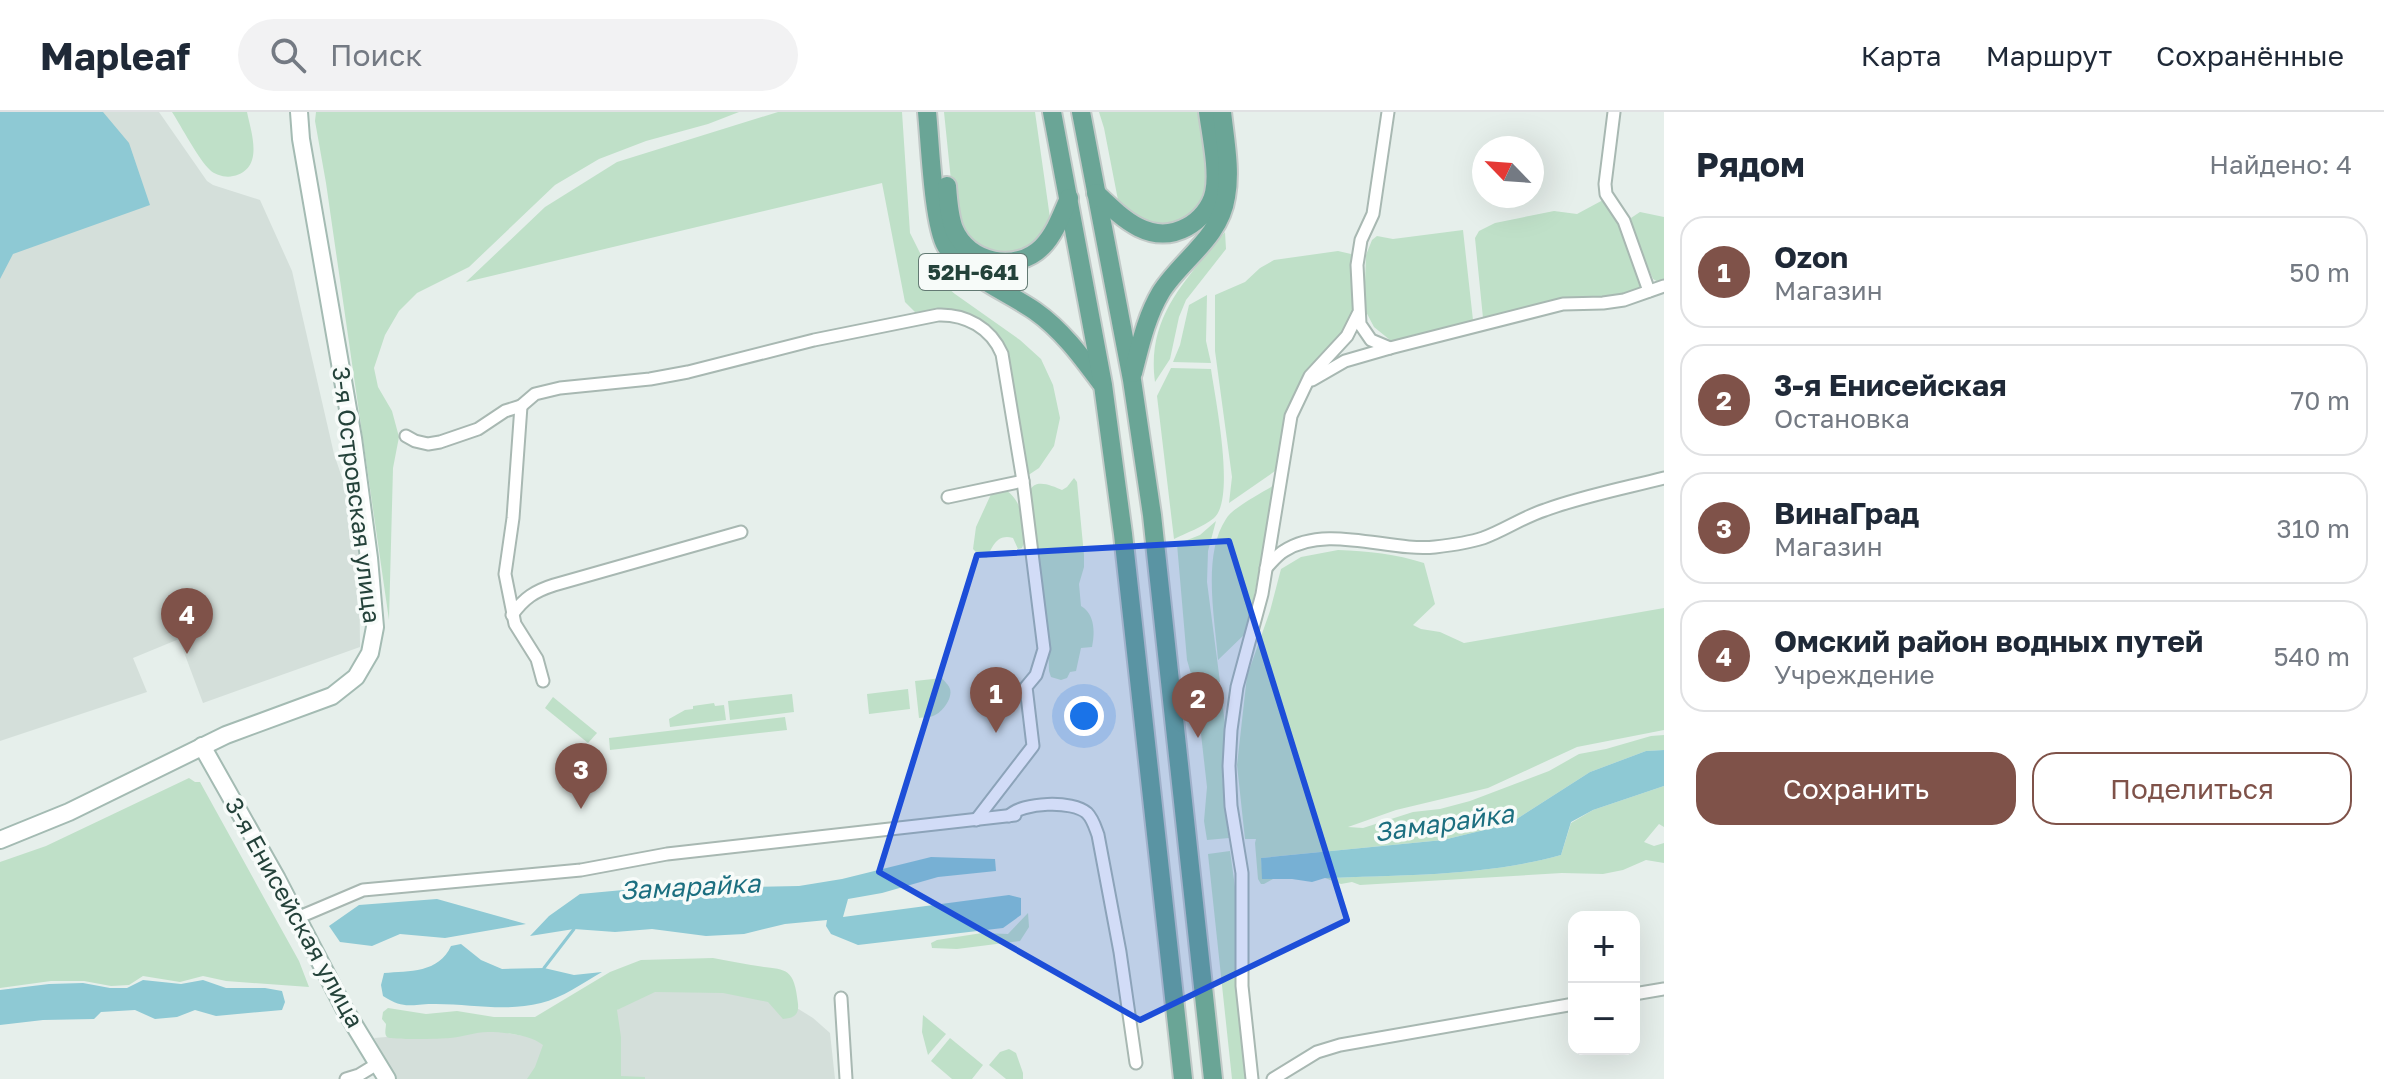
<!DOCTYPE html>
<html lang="ru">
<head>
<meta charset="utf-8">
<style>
  body { margin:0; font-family:"Golos Text",sans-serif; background:#f2f2f3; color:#1f2937 }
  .controls { position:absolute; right:24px; bottom:24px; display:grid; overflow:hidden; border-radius:16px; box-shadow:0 8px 32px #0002 }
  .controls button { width:72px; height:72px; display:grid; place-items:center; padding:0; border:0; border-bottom:2px solid #e0e1e3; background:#fff; color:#1f2937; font:40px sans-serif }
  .compass { position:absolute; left:1472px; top:24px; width:72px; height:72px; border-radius:50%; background:#fff; box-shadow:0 8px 32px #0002; rotate:295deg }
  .you { position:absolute; left:1084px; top:604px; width:28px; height:28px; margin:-20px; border:6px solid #fff; border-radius:50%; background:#1a73e8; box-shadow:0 0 0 12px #1a73e833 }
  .badge { display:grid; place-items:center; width:52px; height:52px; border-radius:50%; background:#7f5249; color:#fff; font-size:26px; font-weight:700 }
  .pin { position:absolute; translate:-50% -66px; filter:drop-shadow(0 2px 4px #0008) }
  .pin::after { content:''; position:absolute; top:42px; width:28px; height:24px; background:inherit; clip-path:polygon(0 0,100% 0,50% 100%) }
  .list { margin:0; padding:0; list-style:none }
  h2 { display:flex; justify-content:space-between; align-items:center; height:104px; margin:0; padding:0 32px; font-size:34px }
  h2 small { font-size:26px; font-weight:400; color:#747a83 }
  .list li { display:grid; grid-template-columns:52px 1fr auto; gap:24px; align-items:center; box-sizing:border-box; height:112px; margin:0 16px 16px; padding:0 16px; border:2px solid #e0e1e3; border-radius:24px }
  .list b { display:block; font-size:30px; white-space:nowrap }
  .list p { margin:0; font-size:26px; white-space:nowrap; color:#747a83 }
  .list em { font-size:26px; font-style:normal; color:#747a83 }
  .actions { display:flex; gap:16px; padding:24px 32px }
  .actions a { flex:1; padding:18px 0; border:2px solid #7f5249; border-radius:24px; text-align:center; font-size:28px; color:#7f5249 }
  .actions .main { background:#7f5249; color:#fff }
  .icon { flex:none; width:44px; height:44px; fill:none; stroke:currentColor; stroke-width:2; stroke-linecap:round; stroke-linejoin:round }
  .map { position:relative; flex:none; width:1664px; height:967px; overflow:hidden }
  header { display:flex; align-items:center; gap:48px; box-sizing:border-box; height:112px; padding:0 40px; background:#fff; border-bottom:2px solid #e0e1e3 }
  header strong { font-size:38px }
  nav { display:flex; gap:44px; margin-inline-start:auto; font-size:28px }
  .search { width:560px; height:72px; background:#f2f2f3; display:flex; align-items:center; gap:20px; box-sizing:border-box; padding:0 28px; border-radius:44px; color:#747a83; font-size:30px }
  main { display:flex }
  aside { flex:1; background:#fff }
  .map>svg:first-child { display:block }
  .built { fill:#d4dfda }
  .green { fill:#bfe0c8 }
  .water { fill:#8ec9d4 }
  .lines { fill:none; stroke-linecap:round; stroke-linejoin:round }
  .stream { stroke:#8ec9d4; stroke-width:3 }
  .street-casing { stroke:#a8b8b2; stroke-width:15 }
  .secondary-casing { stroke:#a4bbb3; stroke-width:20 }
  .primary-casing { stroke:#c2cac8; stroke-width:22 }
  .street { stroke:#fff; stroke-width:11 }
  .secondary { stroke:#fff; stroke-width:16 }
  .primary { stroke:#6aa596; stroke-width:18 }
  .marked { fill:#1d4ed8; fill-opacity:0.2; stroke:#1d4ed8; stroke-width:6; stroke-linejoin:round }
  .labels { text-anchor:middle; stroke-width:7; stroke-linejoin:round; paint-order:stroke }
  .shield { fill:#f7fbf9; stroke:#637a73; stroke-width:2 }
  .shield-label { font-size:22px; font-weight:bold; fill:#24423a }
  .street-label { font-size:24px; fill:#24423a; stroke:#f7fbf9 }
  .water-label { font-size:26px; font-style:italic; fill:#1c6f80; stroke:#f7fbf9 }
</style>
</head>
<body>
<header>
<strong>Mapleaf</strong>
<div class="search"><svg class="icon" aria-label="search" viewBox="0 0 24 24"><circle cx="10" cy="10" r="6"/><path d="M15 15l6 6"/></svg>Поиск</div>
<nav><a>Карта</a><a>Маршрут</a><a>Сохранённые</a></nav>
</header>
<main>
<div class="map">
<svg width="1664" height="967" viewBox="0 0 1664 967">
  <rect width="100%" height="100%" fill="#e6efeb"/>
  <g class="built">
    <polygon points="0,0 159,0 207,69 213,73 260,88 292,159 334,342 353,398 347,401 361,440 359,442 360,535 203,591 179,527 133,546 147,580 0,629"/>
    <polygon points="711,873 792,893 813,906 830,921 835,967 600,967 616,899 627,888 652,875"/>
    <polygon points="484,917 541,927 571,967 397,967 374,926"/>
  </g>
  <g class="green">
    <path d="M 172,0 L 247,0 C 251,20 265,57 233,64 C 226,66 215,63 210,58 C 199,48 181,14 172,0 Z"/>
    <polygon points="316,0 739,0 708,12 646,29 599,47 555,73 469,155 417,181 399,199 385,223 374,256 378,275 392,299 399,325 393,356 389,508 326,71 315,9"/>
    <polygon points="778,0 902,0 910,121 930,161 955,182 1020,228 1041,247 1053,273 1060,306 1054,334 1039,356 1027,364 1008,263 993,218 956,197 915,200 905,190 882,71 466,170 545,95 617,50"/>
    <path d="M 944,0 L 1035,0 L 1050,106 C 1044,125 1024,147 1002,143 C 992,142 981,135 971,132 L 954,98 Z"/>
    <polygon points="1099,0 1203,0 1209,76 1194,103 1173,114 1151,114 1124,98 1118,88 1104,16"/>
    <path d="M 1603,88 C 1625,110 1632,146 1642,174 L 1632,181 L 1617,185 L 1489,208 L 1483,206 L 1475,126 L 1479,119 L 1495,111 L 1554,99 L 1577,102 Z"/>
    <polygon points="1640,100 1664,105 1664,170 1660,171 1653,167 1632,119 1631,106"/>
    <polygon points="1463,118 1473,208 1404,229 1390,228 1374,215 1364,196 1366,143 1372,128 1377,124 1393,127"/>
    <path d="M 1225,120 L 1226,137 L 1186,188 L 1179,205 L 1170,247 L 1155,270 C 1146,204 1187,167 1225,120 Z"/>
    <polygon points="1338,139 1351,142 1356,190 1348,215 1307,263 1278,357 1229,391 1232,365 1215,239 1215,183 1245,170 1260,156 1274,148"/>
    <polygon points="1207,183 1206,229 1211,251 1173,250 1180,233 1189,193"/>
    <path d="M 1171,256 L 1211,257 C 1215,286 1236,387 1214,406 C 1203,415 1186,421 1174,427 L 1157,284 Z"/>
    <path d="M 1074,366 L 1077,370 L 1084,443 L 1084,455 L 1079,472 L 1081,494 C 1095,502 1095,520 1092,535 L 1081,536 L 1076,559 L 1070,560 L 1067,566 L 1061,568 L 1051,565 L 1049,559 L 1048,523 L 1029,382 C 1032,365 1051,373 1062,378 L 1067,375 Z"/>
    <path d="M 1276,372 L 1247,520 L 1218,548 C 1215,507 1202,443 1226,407 C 1233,395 1263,380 1276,372 Z"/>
    <path d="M 1004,377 C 1024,389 1022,409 1024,431 L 1022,436 L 1018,437 L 1013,426 C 998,421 992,434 987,446 L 981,445 L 973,437 L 976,415 L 992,380 Z"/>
    <polygon points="1216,409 1208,439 1207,470 1220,570 1194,572 1187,548 1177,432 1200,423"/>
    <path d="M 1338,438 C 1368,439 1396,442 1424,451 L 1435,492 L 1413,513 L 1421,517 L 1440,520 L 1464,531 L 1664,496 L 1664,618 L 1577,635 L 1488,676 L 1396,698 L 1348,715 L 1363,716 L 1413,700 L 1440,697 L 1470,689 L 1549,659 L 1579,642 L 1606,637 L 1651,624 L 1664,623 L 1664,638 L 1646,639 L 1590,660 L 1509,712 L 1443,728 L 1261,746 L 1263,767 L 1273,767 L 1264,772 L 1261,772 L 1258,767 L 1255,731 L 1256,727 L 1245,727 L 1237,653 L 1247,564 L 1270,499 L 1281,457 L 1301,445 Z"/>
    <path d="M 942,566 C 944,569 949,573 950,577 C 953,586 942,601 933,604 C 929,606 924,605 919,606 L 915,569 Z"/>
    <polygon points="1220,575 1226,618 1222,664 1229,726 1207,728 1204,709 1207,675 1196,578"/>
    <polygon points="908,577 910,597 869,602 867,582"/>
    <polygon points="792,582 794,600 730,608 728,589"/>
    <polygon points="553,585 597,621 588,631 545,596"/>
    <polygon points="714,591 715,594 724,593 726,608 670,615 669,607 685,598 693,597 693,594"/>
    <polygon points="785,605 787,618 610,638 609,626"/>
    <polygon points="189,666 195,670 200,670 299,849 309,875 226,869 203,864 180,870 143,864 129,873 111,874 84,869 51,869 0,876 0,750 46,734"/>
    <path d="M 1664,674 L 1664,715 L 1659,712 L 1644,730 L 1654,734 L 1664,731 L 1664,751 L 1646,748 L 1623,758 L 1603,762 L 1562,761 L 1360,773 L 1352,770 L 1341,772 L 1325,766 C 1404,763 1485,764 1561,743 L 1571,711 L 1593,698 Z"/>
    <polygon points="1230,739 1236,782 1237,856 1248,967 1232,967 1208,742"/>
    <polygon points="1028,801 1029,815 1020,829 957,837 932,836 931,831 937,828 982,821 1008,822"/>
    <path d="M 713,846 C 725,848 738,851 751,853 C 784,859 794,851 798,892 C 799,903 794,906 783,907 L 768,890 L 723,881 L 655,880 L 617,898 L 621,925 L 621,964 L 645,965 L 645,967 L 527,967 L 535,955 L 543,933 C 530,923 504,920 488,920 C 475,920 462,925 450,926 C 442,927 389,928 387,925 C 384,922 386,916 386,912 L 382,907 L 383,900 L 388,896 L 426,902 L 457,899 L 494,905 L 535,905 L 610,860 L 641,848 Z"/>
    <polygon points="923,903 946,922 928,943 922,920"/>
    <polygon points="950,926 983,953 972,967 952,967 931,949"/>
    <polygon points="1009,937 1016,941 1023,961 1023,967 1006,967 989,953 1000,940"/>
  </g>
  <g class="water">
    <polygon points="0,0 103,0 129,31 150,93 13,142 0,167"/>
    <path d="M 1664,638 L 1664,674 L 1593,698 L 1571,710 L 1561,743 C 1485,764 1404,763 1325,766 L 1312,770 L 1292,767 L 1262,767 L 1261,746 L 1443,728 L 1509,712 L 1590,660 L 1646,639 Z"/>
    <polygon points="931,745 995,747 996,759 938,765 882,781 848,787 843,805 1009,783 1021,786 1021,803 1003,816 858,833 831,822 826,814 827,808 785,812 744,822 706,824 652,817 615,820 574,817 530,824 549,804 580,782 688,772 740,775 799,774 842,767"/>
    <polygon points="437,787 526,812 445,826 400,822 372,834 340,830 329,814 359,793"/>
    <path d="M 461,832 L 481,848 L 502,857 L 544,856 L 574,863 L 602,860 C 583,871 562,886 541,891 C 506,900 472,892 436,892 C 412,891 406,899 383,884 L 381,873 L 384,861 C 409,859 439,861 451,834 Z"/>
    <polygon points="143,868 181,872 203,868 226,876 265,876 282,879 285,890 282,898 216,904 195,898 177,905 155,907 135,898 101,900 94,907 43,908 0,913 0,878 49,872 83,871 110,876 127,876"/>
  </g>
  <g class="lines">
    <polyline class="stream" points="544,856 574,817"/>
    <defs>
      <g id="street">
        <polyline points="1388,0 1373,102 1361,128 1357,153 1360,212 1371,228 1390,236"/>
        <polyline points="1614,0 1605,72 1606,82 1624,109 1649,179"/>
        <polyline points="1312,268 1345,249 1390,236 1563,192 1603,191 1624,188 1664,174"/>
        <polyline points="521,294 513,406 505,462 515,512 537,547 543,569"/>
        <path d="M 406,324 L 415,329 L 428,332 L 440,330 L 478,317 L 505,299 L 521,294 L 535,282 L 560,276 L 650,267 L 688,260 L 814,228 L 938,203 C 966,202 991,216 1002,242 L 1023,369 L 1044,537 L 1036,563 L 1026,575 L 1033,634 L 976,708"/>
        <polyline points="948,385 1023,369"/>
        <path d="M 1266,456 C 1272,450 1277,443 1284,439 C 1326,411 1390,440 1435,435 C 1452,433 1468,431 1483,426 C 1505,418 1523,405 1545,398 C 1583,384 1625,376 1664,366"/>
        <path d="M 512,503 C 524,486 535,479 554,473 L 741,420"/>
        <path d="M 1009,704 C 1022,690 1073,688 1087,701 C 1093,707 1095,715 1098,723 L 1120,840 L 1136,951"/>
        <polyline points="297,806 363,778 581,758 667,742 1015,703"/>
        <polyline points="1634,882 1664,877"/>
        <polyline points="841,886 846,967"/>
        <polyline points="346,967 359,963 377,952"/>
        <polyline points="1252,967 1242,874 1242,761 1231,694 1229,654 1231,618 1237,575 1262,482 1291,304 1310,264 1347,224 1358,202"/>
        <polyline points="1273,967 1317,940 1340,933 1574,892"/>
      </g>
      <g id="secondary">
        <polyline points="202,634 277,767 345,898 387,967"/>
        <polyline points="0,728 69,700 226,623 332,584 356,565 370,541 375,515 369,446 353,326 301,27 299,0"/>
      </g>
      <g id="primary">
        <path d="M 927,0 C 930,29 933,112 946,134 C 965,164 1006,179 1035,199 C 1062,218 1081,244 1101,271"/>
        <polyline points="1052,0 1103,273 1123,422 1183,967"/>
        <polyline points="1081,0 1132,268 1152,403 1213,967"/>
        <path d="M 947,74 C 948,88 949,104 954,117 C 968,151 1016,161 1042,135 C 1055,122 1062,102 1069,86"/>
        <path d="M 1096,81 C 1121,105 1150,135 1187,115 C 1200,108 1211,95 1214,81 C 1219,60 1211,23 1208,0"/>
        <path d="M 1133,261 C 1140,234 1146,205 1161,180 C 1181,148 1220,126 1226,85 C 1231,58 1225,28 1222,0"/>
      </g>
    </defs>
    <use href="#street" class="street-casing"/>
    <use href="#secondary" class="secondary-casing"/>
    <use href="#primary" class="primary-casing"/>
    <use href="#street" class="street"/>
    <use href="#secondary" class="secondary"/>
    <use href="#primary" class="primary"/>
  </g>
  <path class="marked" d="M 1229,429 L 1347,808 L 1140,908 L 879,760 L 977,443 Z"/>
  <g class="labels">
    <rect class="shield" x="919" y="142" width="108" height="36" rx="6"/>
    <g class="shield-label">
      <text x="973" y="168">52Н-641</text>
    </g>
    <g class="street-label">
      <text transform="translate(356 383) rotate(83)" y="8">3-я Островская улица</text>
      <text transform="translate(294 801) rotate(61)" y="8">3-я Енисейская улица</text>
    </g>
    <g class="water-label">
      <text transform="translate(1444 711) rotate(-8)" y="9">Замарайка</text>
      <text transform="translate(690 775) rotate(-3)" y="9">Замарайка</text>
    </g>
  </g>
</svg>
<div class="controls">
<button>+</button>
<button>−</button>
</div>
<svg class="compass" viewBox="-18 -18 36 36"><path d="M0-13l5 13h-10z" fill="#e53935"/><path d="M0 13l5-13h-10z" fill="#747a83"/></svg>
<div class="you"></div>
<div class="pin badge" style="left:996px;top:621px">1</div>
<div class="pin badge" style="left:1198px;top:626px">2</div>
<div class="pin badge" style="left:581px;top:697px">3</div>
<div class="pin badge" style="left:187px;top:542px">4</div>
</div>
<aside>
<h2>Рядом<small>Найдено: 4</small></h2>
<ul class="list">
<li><span class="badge">1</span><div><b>Ozon</b><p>Магазин</p></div><em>50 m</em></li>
<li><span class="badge">2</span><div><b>3-я Енисейская</b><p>Остановка</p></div><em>70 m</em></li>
<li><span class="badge">3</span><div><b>ВинаГрад</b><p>Магазин</p></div><em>310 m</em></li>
<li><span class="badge">4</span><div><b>Омский район водных путей</b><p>Учреждение</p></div><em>540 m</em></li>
</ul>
<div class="actions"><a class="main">Сохранить</a><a>Поделиться</a></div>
</aside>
</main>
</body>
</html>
